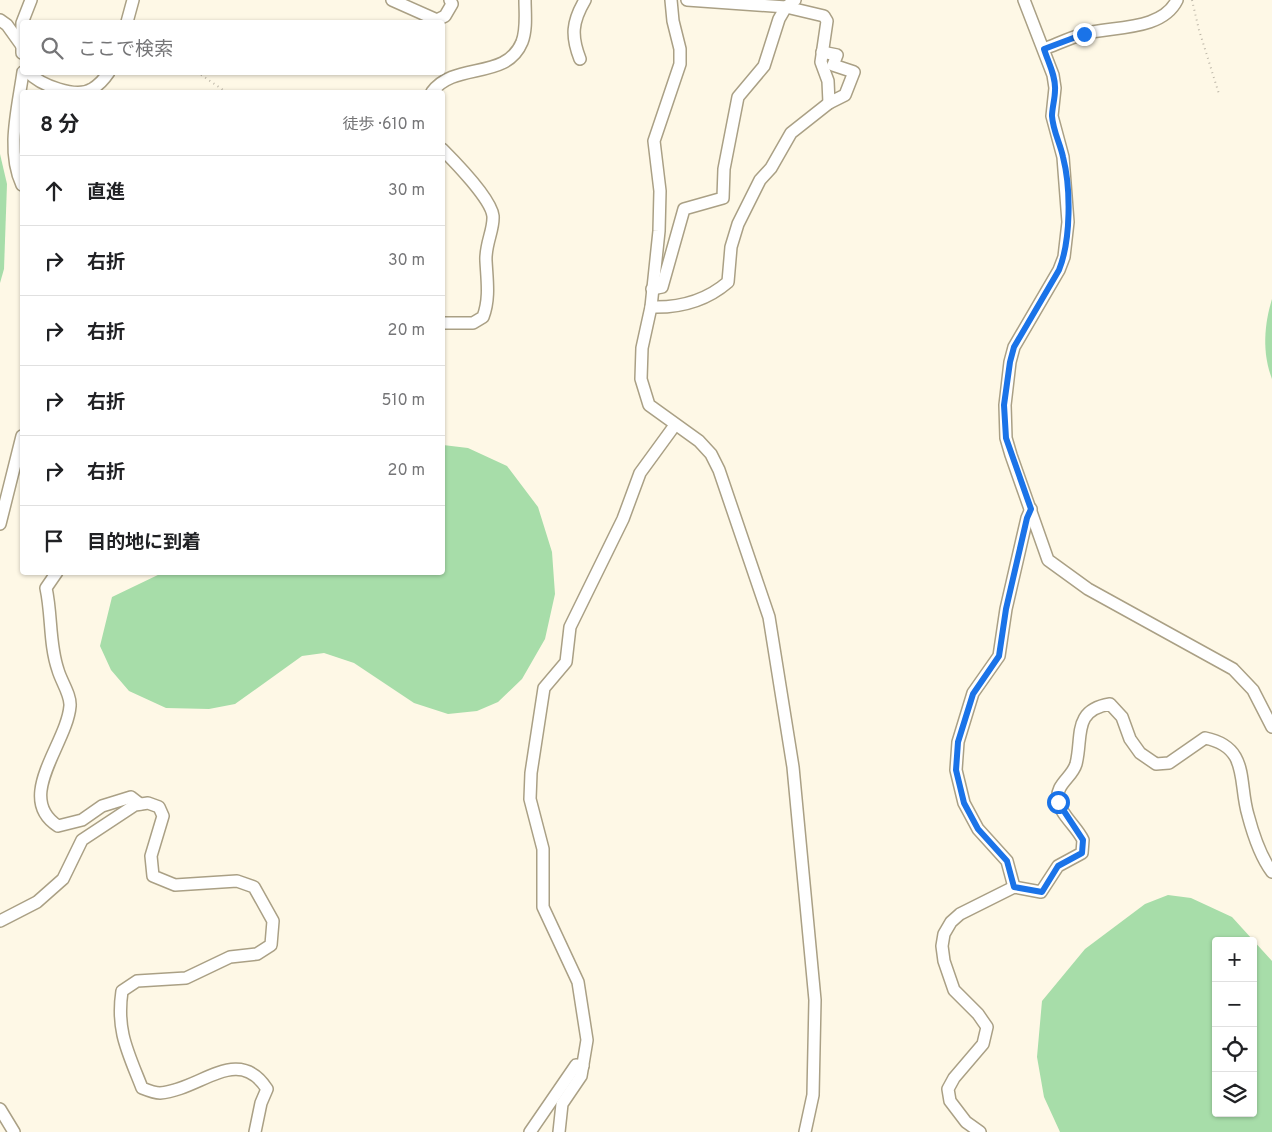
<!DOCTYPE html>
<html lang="ja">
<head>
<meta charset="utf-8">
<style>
  body { margin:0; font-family:Overpass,"Noto Sans JP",sans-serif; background:#f6f6f6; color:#202124 }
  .controls { position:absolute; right:15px; bottom:15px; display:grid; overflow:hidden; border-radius:5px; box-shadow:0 1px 4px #0004 }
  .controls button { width:45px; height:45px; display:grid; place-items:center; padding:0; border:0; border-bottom:1px solid #e0e0e0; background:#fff; color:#202124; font:25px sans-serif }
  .stop { position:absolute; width:15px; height:15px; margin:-11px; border:4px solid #1a73e8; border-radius:50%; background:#fff }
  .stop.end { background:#1a73e8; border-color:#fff; box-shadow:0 1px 5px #0008 }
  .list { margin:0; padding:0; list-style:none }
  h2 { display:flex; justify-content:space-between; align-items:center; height:65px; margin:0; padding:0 20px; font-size:21px }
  h2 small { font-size:16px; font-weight:400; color:#757577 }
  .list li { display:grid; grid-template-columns:32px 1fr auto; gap:15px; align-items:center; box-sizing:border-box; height:70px; padding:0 20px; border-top:1px solid #e0e0e0 }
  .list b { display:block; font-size:19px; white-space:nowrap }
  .list em { font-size:16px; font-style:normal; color:#757577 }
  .icon { flex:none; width:28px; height:28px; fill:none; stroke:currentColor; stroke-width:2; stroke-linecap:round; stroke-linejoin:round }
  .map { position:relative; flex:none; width:1272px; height:1132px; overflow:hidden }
  .search { position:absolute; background:#fff; box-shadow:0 1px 4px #0004; left:20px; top:20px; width:425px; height:55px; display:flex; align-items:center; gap:12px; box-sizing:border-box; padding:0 18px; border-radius:5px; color:#757577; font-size:19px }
  .panel { position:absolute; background:#fff; box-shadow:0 1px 4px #0004; left:20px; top:90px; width:425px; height:485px; border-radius:5px }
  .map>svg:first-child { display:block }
  .green { fill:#a7dda9; fill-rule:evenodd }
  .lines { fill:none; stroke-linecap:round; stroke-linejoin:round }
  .street-casing { stroke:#aaa085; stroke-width:14 }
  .path { stroke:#bdb7a8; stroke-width:2; stroke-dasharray:1 4; stroke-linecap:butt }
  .street { stroke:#fff; stroke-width:11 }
  .route { stroke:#1a73e8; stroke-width:6 }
</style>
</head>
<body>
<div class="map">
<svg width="1272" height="1132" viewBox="0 0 1272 1132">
  <rect width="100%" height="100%" fill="#fef8e6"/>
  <g class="green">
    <polygon points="0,154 7,184 4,269 0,283"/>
    <path d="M 1272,299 L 1272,379 C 1262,353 1264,325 1272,299 Z"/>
    <polygon points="443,445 468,448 507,466 538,507 552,552 555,594 545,639 522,679 498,702 477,711 448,714 414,703 354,663 324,653 302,656 235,704 209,709 166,708 129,691 111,670 100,646 112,597 162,573 442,572"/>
    <path d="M 1168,895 L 1191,898 L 1232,917 L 1272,961 L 1272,1132 L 1060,1132 L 1044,1097 L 1037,1057 L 1042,1001 L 1085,949 L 1145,904 ZM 1216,941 L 1253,941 L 1253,1113 L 1216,1113 Z"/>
  </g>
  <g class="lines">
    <defs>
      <g id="street">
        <polyline points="392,0 437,20 445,16 452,4 450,0"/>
        <polyline points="671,0 673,21 680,49 680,64 654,141 660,191 659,231 651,307 642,348 641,379 649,405 699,441 711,454 719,470 769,617 793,767 815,1000 813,1095 805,1132"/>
        <polyline points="687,0 786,7 824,16 827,21 821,62 828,81 829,103"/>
        <polyline points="1024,0 1053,75 1055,88 1052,116 1063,157 1068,222 1064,257 1059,270 1014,347 1010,362 1005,405 1006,438 1011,455 1048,560 1088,589 1233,669 1253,690 1272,727"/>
        <polyline points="0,20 7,25 22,46"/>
        <polyline points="127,22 133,0"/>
        <path d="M 1044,49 C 1057,44 1070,38 1083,34 C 1113,26 1162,31 1177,0"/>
        <polyline points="22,53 22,23 31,0"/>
        <path d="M 580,59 C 571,36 572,22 585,0"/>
        <path d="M 28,72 C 40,85 76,99 92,89 C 99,85 105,78 109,72"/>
        <path d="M 432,92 C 455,61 506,81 522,42 C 527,29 525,13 525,0"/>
        <path d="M 442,149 C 455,162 491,199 493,216 C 494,230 485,244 486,261 C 487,280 490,299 483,317 L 473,323 L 442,323"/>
        <path d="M 22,185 C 6,151 18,108 23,72"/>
        <polyline points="652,289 662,287 684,209 723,198 724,169 738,97 764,66 779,19 786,7 795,0"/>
        <path d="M 651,307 C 679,308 706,301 728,282 L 731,247 L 738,224 L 760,180 L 771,168 L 791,133 L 829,103 L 845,95 L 854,72 L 833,65 L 837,55 L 822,52"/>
        <polyline points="0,524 22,436"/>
        <path d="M 57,572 L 46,588 C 52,615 49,644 58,670 C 61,681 71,695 70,706 C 67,744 14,798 58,826 L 82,820 L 102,806 L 131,797 L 140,804"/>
        <polyline points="1014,887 1007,861 978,829 964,803 956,770 958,742 973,693 999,656 1006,609 1027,518 1031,509"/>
        <path d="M 0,921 L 37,902 L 63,879 L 82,840 L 135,805 L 148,803 L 159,807 L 163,816 L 151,856 L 153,876 L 175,885 L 237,881 L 254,887 L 273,921 L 271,945 L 257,954 L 230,957 L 186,978 L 137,981 L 122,991 C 116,1031 128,1052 142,1088 C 147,1090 155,1093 160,1093 C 200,1090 238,1044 267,1089 L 261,1103 L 255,1132"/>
        <polyline points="0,1109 14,1132"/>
        <polyline points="530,1132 576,1065 583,1066"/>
        <polyline points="559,1132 562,1104 581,1076 587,1040 578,982 543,907 543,849 530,799 531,773 544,688 566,662 570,627 623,519 640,473 675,425"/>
        <path d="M 980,1132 L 966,1122 L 950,1101 L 948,1089 L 954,1078 L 983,1044 L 987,1027 L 978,1014 L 954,990 L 944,961 L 942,946 L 944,934 L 951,922 L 960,914 L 1014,887 L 1041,892 L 1058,866 L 1082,853 L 1083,840 C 1077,827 1061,815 1058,801 C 1055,784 1072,778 1076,764 C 1083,737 1072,710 1110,704 L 1122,717 L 1130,739 L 1140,753 L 1156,764 L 1169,763 L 1205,738 C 1250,747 1238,782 1248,815 C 1253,834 1260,856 1272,872"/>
      </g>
    </defs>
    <use href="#street" class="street-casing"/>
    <g class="path">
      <polyline points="1192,0 1199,30 1219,94"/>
      <polyline points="197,72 226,92"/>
    </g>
    <use href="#street" class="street"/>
  </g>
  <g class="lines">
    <path class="route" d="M 1058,802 L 1083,840 L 1082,853 L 1058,866 L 1042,892 L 1014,887 L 1007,861 L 978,829 L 964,803 L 956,770 L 958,742 L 973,694 L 999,656 L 1006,609 L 1027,518 L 1031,509 L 1006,438 L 1004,405 L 1010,362 L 1014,347 L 1059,270 C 1071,240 1071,188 1063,157 C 1060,143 1053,131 1052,116 C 1052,108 1055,99 1055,90 C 1056,76 1048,62 1044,49 L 1084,34"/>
  </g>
</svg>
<div class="controls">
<button>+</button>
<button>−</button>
<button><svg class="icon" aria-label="locate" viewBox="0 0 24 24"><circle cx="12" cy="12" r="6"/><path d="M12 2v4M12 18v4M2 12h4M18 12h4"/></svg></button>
<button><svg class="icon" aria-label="layers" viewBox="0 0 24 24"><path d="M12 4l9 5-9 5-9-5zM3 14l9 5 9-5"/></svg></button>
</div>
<div class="stop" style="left:1058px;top:802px"></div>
<div class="stop end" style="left:1084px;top:34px"></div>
<div class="search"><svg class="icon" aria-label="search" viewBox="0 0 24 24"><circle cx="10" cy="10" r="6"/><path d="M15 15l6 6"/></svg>ここで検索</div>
<section class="panel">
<h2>8 分<small>徒歩 · 610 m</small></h2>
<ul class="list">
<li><svg class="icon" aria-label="ahead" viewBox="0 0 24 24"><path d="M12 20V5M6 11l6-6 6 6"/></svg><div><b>直進</b></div><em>30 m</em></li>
<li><svg class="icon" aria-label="right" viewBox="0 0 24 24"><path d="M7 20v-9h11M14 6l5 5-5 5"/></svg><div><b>右折</b></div><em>30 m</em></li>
<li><svg class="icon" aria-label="right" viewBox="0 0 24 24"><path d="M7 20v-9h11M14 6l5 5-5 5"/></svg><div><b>右折</b></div><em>20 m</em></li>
<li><svg class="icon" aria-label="right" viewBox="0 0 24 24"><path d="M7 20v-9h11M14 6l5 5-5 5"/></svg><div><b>右折</b></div><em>510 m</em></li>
<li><svg class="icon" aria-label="right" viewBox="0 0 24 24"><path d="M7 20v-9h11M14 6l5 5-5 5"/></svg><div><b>右折</b></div><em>20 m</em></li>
<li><svg class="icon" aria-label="arrive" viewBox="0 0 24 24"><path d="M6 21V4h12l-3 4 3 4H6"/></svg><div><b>目的地に到着</b></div></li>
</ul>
</section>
</div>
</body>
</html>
